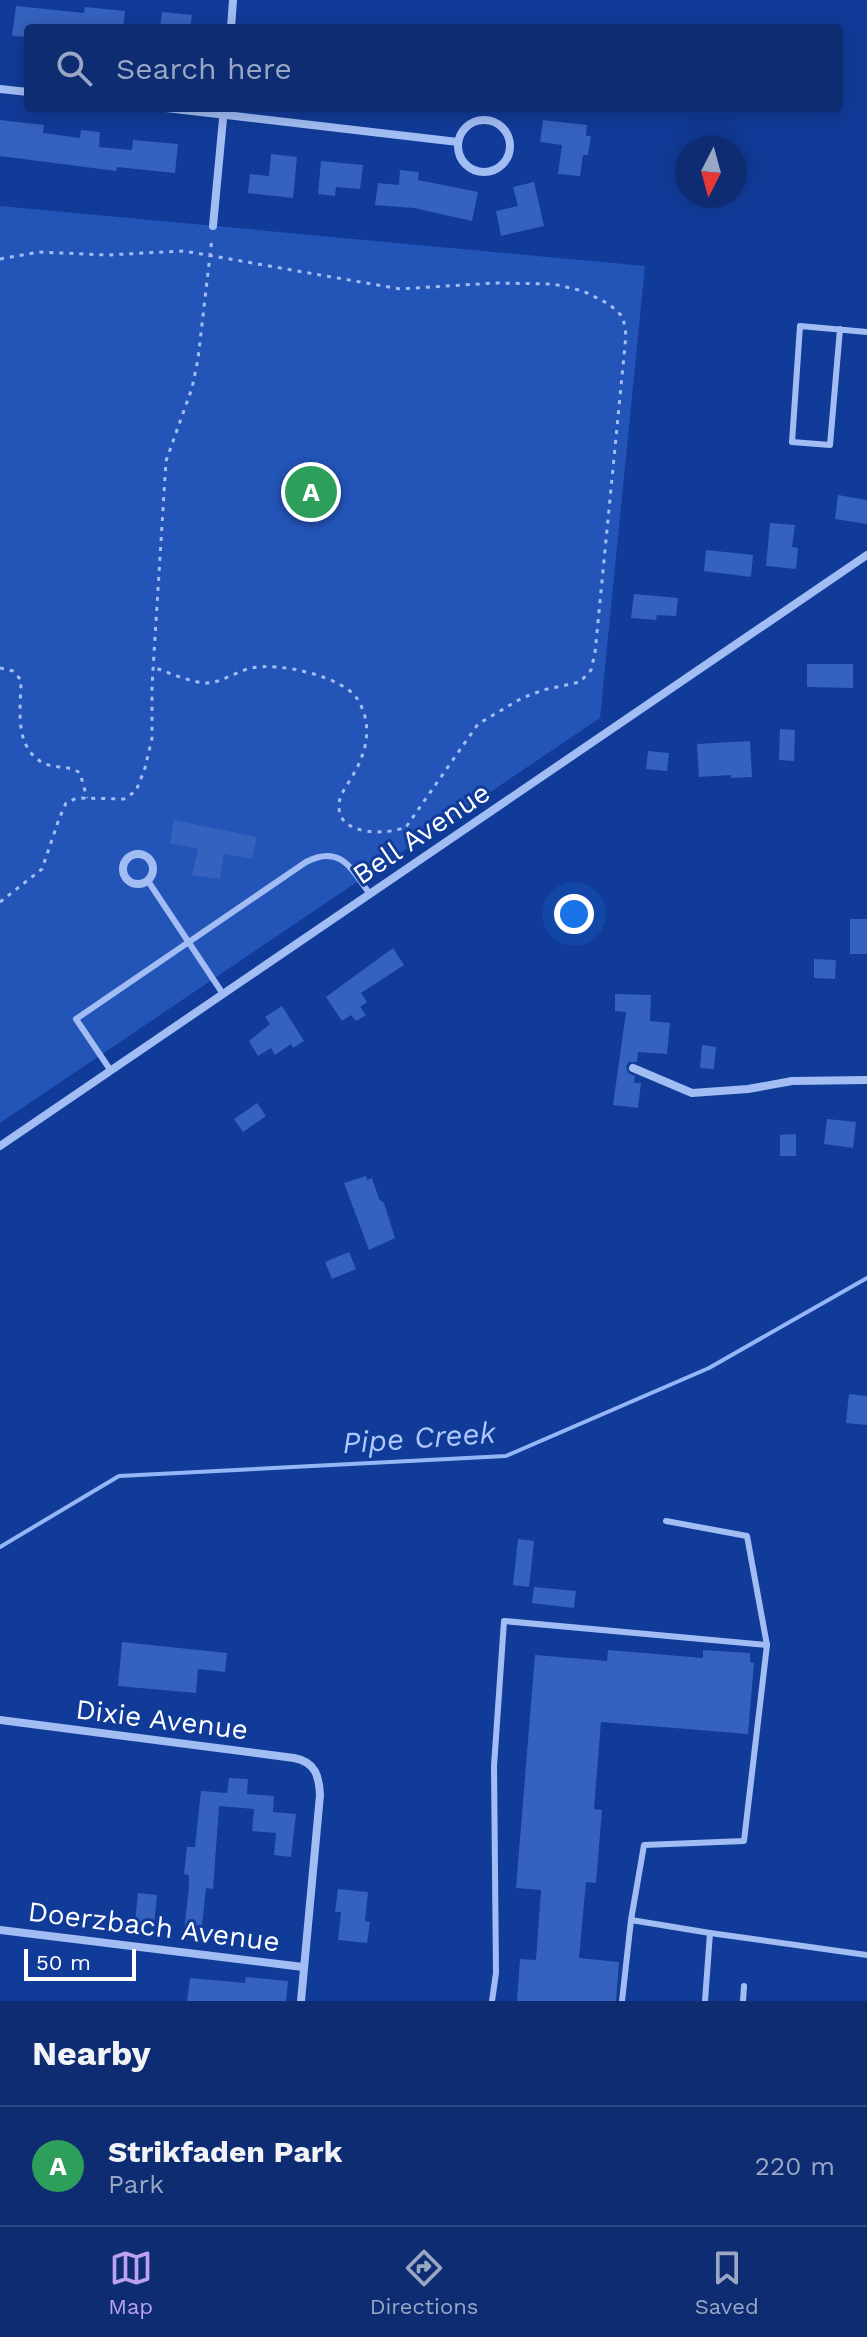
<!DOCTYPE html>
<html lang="en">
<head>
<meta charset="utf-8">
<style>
  body { margin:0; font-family:"Work Sans",sans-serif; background:#163477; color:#f1f3f6 }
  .compass { position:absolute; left:675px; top:136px; width:72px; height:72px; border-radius:50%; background:#0d2c72; box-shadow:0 4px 20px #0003; rotate:186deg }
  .scale { position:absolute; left:24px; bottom:20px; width:112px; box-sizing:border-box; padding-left:8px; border:4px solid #fff; border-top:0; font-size:22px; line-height:28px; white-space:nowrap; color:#fff; -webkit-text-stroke:6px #113b98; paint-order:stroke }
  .you { position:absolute; left:574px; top:914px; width:28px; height:28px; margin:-20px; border:6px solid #fff; border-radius:50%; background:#1a73e8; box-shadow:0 0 0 12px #1a73e833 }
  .badge { display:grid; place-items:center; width:52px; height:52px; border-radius:50%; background:#bca0f2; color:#fff; font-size:26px; font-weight:700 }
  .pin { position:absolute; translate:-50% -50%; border:4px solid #fff; box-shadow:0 2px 8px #0006 }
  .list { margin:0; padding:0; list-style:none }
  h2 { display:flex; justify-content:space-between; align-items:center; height:104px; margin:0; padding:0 32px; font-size:34px }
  h2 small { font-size:26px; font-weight:400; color:#9aa7c4 }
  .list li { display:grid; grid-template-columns:52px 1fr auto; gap:24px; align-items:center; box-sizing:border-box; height:120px; padding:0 32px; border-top:2px solid #2d4884 }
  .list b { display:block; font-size:30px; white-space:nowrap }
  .list p { margin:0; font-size:26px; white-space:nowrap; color:#9aa7c4 }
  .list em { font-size:26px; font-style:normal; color:#9aa7c4 }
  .icon { flex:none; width:44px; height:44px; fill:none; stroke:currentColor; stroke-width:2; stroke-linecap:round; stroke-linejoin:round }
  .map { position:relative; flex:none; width:867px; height:2001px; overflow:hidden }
  .search { position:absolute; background:#0d2c72; box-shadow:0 4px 20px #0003; left:24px; right:24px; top:24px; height:88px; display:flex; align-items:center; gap:20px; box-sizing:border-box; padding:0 28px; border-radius:8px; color:#9aa7c4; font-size:30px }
  .sheet { height:224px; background:#0d2c72 }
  nav { display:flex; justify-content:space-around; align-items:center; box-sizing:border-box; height:112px; border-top:2px solid #2d4884; background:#0d2c72; font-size:22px; color:#9aa7c4 }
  nav a { display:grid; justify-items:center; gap:4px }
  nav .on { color:#bca0f2 }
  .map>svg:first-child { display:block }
  .green { fill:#2354b8 }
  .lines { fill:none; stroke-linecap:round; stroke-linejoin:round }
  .stream { stroke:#94b6f7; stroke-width:4 }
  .building { fill:#3462be }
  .path { stroke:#a2bdf4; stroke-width:3; stroke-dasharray:4 6; stroke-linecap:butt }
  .lane { stroke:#a2bdf4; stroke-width:6 }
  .street { stroke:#a2bdf4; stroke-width:8 }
  .labels { text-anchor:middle; stroke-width:6; stroke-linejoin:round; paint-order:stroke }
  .street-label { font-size:28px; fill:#fff; stroke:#113b98 }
  .water-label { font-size:30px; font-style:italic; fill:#aec8fb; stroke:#113b98 }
</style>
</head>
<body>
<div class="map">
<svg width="867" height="2001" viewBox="0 0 867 2001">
  <rect width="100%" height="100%" fill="#113b98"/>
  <polygon class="green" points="0,206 645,266 600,718 0,1123"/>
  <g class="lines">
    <polyline class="stream" points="0,1547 119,1476 506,1456 709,1368 867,1278"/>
  </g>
  <g class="building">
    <polygon points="16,6 84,13 85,7 125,11 123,28 28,28 28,37 12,36"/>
    <polygon points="162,12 192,15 190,28 160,28"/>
    <polygon points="0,120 44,125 43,133 80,138 81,130 100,132 99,147 132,150 133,140 178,144 175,173 117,167 116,171 0,156"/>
    <polygon points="543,120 587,125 586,136 591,136 588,155 583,155 580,176 558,174 562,145 540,142"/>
    <polygon points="271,154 297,157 293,198 248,193 250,174 269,176"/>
    <polygon points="321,161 363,165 360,189 336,187 335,196 318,194"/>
    <polygon points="400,170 419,172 418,180 478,192 472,221 414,208 375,205 378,183 399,185"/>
    <polygon points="534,182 544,226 501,236 496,211 518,206 513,187"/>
    <polygon points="838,495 867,500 867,524 835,519"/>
    <polygon points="770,523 795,525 792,547 798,548 796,569 766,566"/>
    <polygon points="706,550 753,555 751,577 704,571"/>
    <polygon points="634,594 678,598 676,616 657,615 656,620 631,618"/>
    <polygon points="807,664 853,664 853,688 807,687"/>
    <polygon points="780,729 795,730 794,761 779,760"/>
    <polygon points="750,741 752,777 731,778 731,775 699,777 697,744"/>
    <polygon points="648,751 669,753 667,771 646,769"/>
    <polygon points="174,820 257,837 252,859 224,854 220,879 192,875 198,849 170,843"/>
    <rect x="850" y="919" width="17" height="35"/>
    <polygon points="393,948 404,965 361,993 367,1002 360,1007 366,1015 356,1021 351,1015 342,1021 326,997"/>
    <polygon points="814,959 836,960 835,979 814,978"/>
    <polygon points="615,994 651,995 650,1021 670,1023 667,1054 638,1052 637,1062 629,1062 626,1066 628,1073 635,1076 634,1083 641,1083 638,1108 613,1105 626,1012 615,1011"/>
    <polygon points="282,1006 304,1041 293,1048 291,1044 275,1055 271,1048 258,1056 249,1041 270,1024 265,1017"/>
    <polygon points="702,1045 716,1047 714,1069 700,1068"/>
    <polygon points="257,1103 266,1116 243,1132 234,1119"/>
    <polygon points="827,1119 856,1122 853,1148 824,1144"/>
    <polygon points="796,1134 796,1156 780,1156 780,1135"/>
    <polygon points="366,1176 367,1180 372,1178 379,1199 384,1203 395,1238 369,1250 344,1183"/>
    <polygon points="349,1252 356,1269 332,1279 325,1262"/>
    <polygon points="849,1394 867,1396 867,1425 846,1423"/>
    <polygon points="518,1539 534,1541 529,1587 513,1585"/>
    <polygon points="534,1587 576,1591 574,1608 532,1603"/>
    <polygon points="122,1642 227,1653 225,1672 198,1669 196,1693 118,1686"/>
    <polygon points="608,1650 703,1658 703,1650 750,1653 750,1662 754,1663 748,1734 601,1722 594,1809 602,1810 596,1883 586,1882 579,1958 619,1962 616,2001 517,2001 520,1959 536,1960 541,1890 516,1888 535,1655 607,1661"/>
    <polygon points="229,1778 248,1779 247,1794 274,1796 273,1812 296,1814 291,1857 274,1855 276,1833 252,1831 254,1809 219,1806 213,1889 206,1888 201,1935 184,1933 189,1886 189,1875 184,1874 187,1847 195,1847 201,1791 227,1793"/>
    <polygon points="338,1889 368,1892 365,1921 370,1922 367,1943 338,1940 341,1912 335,1912"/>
    <polygon points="138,1893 157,1895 154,1925 135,1923"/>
    <polygon points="246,1977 288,1981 286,2001 187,2001 190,1978 245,1983"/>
  </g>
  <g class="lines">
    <g class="path">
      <path d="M 0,259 L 39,252 L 107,255 L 184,251 L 400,289 L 494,283 L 553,284 L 583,291 L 609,304 L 623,317 L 626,335 L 595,653 L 591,670 L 580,682 L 543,690 L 522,698 L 478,724 L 406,827 C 388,835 340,836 339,808 C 338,797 345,789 350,780 C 366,755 374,727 358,700 C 344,676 277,662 252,668 C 236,671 222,683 206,683 C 189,682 170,673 153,667"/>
      <path d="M 0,668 L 13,671 L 21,680 C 21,708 13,746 43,763 C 55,769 69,765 80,773 L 87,798"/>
      <polyline points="0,902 42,869 59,819 66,803 77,798 124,799 136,791 145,768 152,738 152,686 166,461 192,388 198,359 212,238"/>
    </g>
    <g class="lane">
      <polyline points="840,329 830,445 792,442 800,326 867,332"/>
      <polyline points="148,881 223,994"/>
      <path d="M 111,1071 L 76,1019 L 306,862 C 341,844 351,869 370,894"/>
      <polyline points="666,1521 747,1536 767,1645"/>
      <polyline points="492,2001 496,1973 494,1766 504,1621 767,1645 744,1841 644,1845 631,1920"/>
      <polyline points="622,2001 631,1920 710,1933"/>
      <polyline points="705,2001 710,1933 867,1955"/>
      <polyline points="743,2001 744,1986"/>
    </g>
    <g class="street">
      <polyline points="231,28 233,0"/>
      <polyline points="0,89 28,92"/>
      <polyline points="166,108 458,142"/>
      <circle cx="484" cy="146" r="26"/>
      <polyline points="213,226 224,108"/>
      <circle cx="138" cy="869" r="15"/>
      <polyline points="633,1068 692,1093 748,1089 792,1081 867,1080"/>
      <polyline points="0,1146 867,555"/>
      <path d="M 0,1720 L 294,1758 C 315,1762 319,1775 320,1795 L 301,2001"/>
      <polyline points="0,1930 303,1967"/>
    </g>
  </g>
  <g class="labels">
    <g class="street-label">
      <text transform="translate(421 833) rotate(-34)" y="10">Bell Avenue</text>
      <text transform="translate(162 1719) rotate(7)" y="10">Dixie Avenue</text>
      <text transform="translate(154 1926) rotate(7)" y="10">Doerzbach Avenue</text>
    </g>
    <g class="water-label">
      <text transform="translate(419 1438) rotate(-4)" y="10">Pipe Creek</text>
    </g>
  </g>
</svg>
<svg class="compass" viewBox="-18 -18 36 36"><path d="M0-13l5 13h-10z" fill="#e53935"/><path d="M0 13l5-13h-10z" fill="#9aa7c4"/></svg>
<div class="scale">50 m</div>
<div class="you"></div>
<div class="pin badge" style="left:311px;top:492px;background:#2e9e5b">A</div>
<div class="search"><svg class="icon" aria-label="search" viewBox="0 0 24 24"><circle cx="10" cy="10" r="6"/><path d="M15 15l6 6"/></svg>Search here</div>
</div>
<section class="sheet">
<h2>Nearby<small></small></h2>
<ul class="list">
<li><span class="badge" style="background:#2e9e5b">A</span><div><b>Strikfaden Park</b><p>Park</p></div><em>220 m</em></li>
</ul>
</section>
<nav>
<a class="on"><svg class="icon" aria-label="map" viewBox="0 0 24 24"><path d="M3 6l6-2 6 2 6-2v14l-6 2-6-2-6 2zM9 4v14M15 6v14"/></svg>Map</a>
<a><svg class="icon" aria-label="directions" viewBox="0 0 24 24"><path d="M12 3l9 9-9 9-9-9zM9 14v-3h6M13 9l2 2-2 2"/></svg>Directions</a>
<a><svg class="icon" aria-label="saved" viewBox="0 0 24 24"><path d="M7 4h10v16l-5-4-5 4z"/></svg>Saved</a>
</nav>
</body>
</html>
